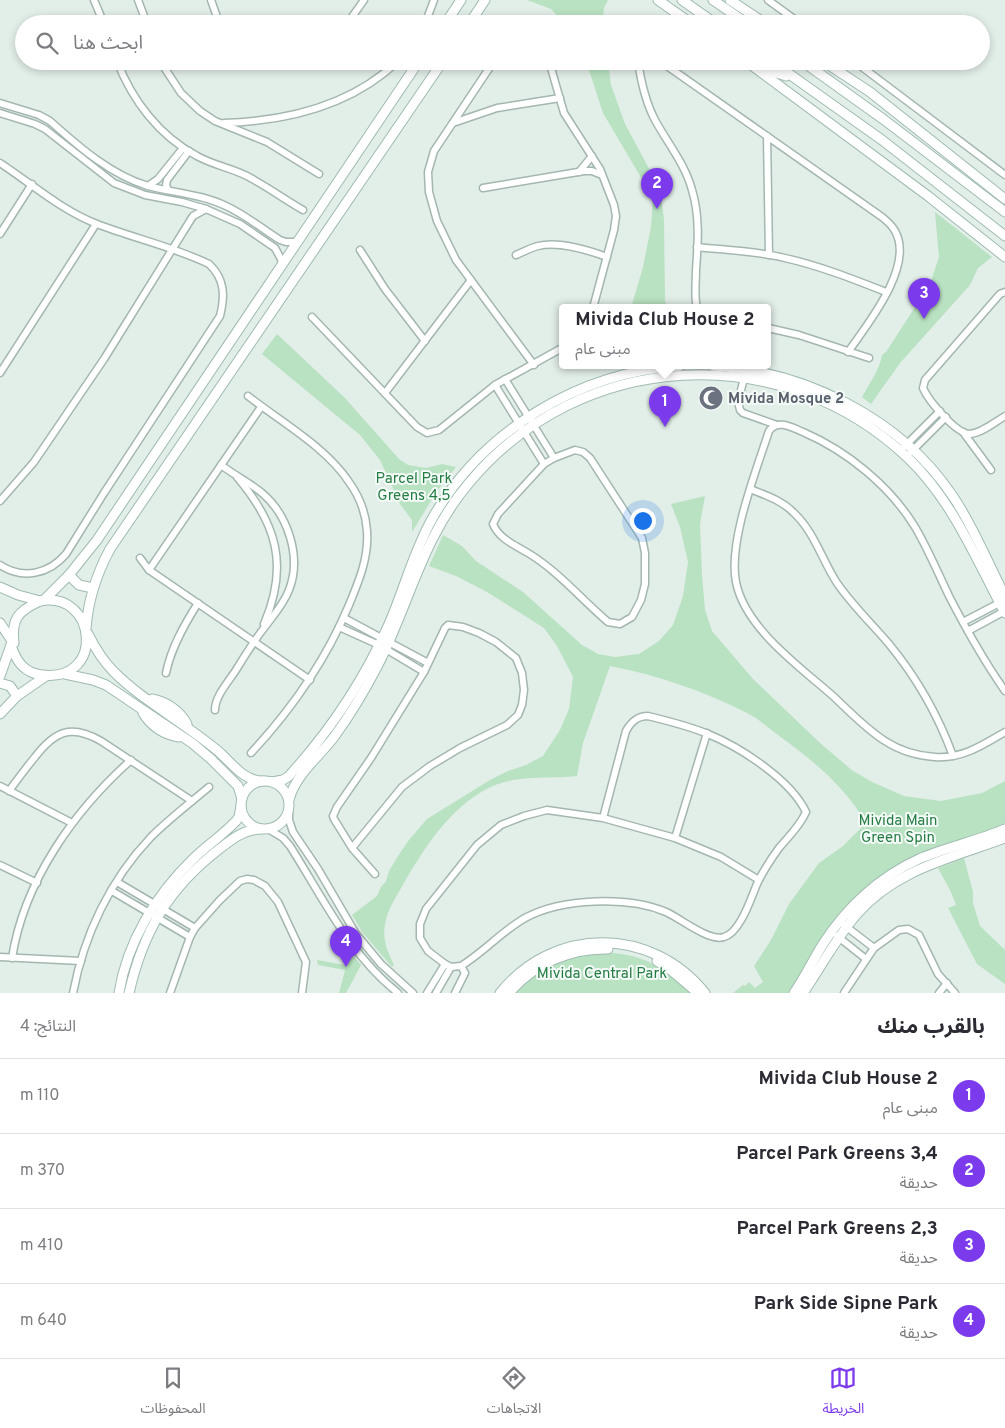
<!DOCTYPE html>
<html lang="ar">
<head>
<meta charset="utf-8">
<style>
  body { margin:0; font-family:Overpass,"Noto Sans Arabic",sans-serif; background:#f2f2f3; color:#2b2b33; direction:rtl }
  .you { position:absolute; left:642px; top:520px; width:18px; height:18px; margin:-12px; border:4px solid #fff; border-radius:50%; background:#1a73e8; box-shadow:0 0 0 8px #1a73e833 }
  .badge { display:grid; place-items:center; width:32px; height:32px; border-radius:50%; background:#7c3aed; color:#fff; font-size:16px; font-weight:700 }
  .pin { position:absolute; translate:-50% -41px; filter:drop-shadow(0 1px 2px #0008) }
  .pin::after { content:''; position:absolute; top:26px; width:18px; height:15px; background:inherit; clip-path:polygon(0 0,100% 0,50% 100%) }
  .popup { position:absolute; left:559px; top:304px; width:212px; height:65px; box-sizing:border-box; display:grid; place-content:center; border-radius:5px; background:#fff; filter:drop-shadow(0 1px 4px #0005); font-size:16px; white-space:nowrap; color:#7c7c81 }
  .popup b { font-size:19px; color:#2b2b33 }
  .popup::after { content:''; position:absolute; left:50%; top:100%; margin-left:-10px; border:10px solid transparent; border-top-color:#fff }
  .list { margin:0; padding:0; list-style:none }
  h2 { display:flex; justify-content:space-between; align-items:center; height:65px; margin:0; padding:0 20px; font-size:21px }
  h2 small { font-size:16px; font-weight:400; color:#7c7c81 }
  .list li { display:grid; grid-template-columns:32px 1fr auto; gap:15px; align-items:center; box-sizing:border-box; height:75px; padding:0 20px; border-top:1px solid #e1e1e2 }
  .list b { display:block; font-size:19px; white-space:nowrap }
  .list p { margin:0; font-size:16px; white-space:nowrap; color:#7c7c81 }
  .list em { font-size:16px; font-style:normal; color:#7c7c81 }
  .icon { flex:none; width:28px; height:28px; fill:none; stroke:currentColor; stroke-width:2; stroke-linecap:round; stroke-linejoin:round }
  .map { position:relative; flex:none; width:1005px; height:993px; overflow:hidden; direction:ltr }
  .search { position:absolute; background:#fff; box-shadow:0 2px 8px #0003; left:15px; right:15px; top:15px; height:55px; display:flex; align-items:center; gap:12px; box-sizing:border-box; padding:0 18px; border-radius:28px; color:#7c7c81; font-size:19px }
  .sheet { height:365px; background:#fff }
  nav { display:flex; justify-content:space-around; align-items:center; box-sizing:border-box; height:70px; border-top:1px solid #e1e1e2; background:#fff; font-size:14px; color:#7c7c81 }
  nav a { display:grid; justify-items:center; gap:2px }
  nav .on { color:#7c3aed }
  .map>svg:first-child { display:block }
  .green { fill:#b9e2c2 }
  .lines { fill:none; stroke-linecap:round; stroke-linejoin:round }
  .street-casing { stroke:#a4b7af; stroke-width:9 }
  .secondary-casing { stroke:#9fbbb0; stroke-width:11 }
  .street { stroke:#fff; stroke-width:6 }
  .secondary { stroke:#fff; stroke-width:9 }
  .labels { text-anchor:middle; stroke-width:4; stroke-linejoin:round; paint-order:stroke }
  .worship-label { font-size:15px; font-weight:bold; fill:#5b616d; stroke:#f4faf7; text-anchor:start }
  .park-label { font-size:15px; fill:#257d44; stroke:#f4faf7 }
</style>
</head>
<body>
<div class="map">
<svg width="1005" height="993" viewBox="0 0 1005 993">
  <rect width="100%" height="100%" fill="#e2eee8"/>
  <g class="green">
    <polygon points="527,0 608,0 604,8 602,24 565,24 551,9"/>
    <polygon points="586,61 608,61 611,85 625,124 660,189 664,220 665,300 667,308 631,308 643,267 651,227 653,198 603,113"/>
    <path d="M 935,212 L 992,257 L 978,268 L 970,285 L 900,363 L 871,404 L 862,397 C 869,384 880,369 882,355 L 886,352 L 930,284 L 939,257 Z"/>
    <polygon points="277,334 345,398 399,459 408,465 426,468 442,464 456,467 437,491 412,532 412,520 400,504 380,460 360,435 262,354"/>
    <path d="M 705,496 L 700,524 L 702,575 L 705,610 L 712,631 L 753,679 L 820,743 L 853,771 L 872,782 L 904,796 L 941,801 L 982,793 L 1005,781 L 1005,826 L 920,855 L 866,889 L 788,993 L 733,993 L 743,985 L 745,986 L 749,982 L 755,988 L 763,982 L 754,966 L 771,940 L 789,904 L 819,863 L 843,846 L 866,823 C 844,785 812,760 778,735 C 768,728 758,718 747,713 C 704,691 657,675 610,666 L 583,743 L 577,776 C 551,779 523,775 498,784 C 455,800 427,844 405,881 C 397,896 387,909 385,925 C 382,940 388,952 394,965 L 392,967 L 363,933 L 352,915 L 377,896 L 381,887 L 386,881 L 389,871 L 398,856 L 409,840 L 427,819 L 490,780 L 508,771 L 526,765 L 543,756 L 560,730 L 569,709 L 573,677 L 557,646 L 544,628 L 487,592 L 456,576 L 429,566 L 443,535 L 462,546 L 476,561 L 523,592 L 582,645 L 598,654 L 615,657 L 639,654 L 659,641 L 673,625 L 683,596 L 688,562 L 680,527 L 671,504 Z"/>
    <polygon points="964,858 973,892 973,903 980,926 1005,950 1005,984 977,964 948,908 956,905 951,892 938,868"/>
    <polygon points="345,946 361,965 346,993 339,993 345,970 318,965 317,960 345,965"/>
    <path d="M 597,952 C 641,953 660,964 692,993 L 513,993 L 541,969 L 576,955 Z"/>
  </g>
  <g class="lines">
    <defs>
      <g id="street">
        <polyline points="94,0 104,24"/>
        <polyline points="138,0 147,24"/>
        <polyline points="211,0 217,17 222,24"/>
        <polyline points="768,0 801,24"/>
        <polyline points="347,24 364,0"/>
        <polyline points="425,24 434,0"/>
        <path d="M 117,61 C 132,100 159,136 197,156 C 213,165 231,168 247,176 C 266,186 284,199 303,210"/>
        <polyline points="160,61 181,93 200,111 215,121 267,142 319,174"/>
        <polyline points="494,61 434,151 428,172 429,192 437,221 456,260 534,365"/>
        <polyline points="549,61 564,113 600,169 614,205 616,216 614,230 593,308"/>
        <path d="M 638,61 C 641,82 645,101 655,120 C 668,144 685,164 692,190 C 700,216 698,243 696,270 C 696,283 694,296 697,308"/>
        <path d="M 660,61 L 882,217 C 887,221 892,225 895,231 C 915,266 867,325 848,352"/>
        <polyline points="854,61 1005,175"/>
        <polyline points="118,65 126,61"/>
        <path d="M 0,103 L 39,115 L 50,121 C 79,147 111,175 148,186 C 174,193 201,194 226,206 C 246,215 262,229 280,240 L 286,242 L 297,242"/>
        <polyline points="0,113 35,124 45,129 114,183 145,195 182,202 206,209 240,224 275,248 281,259 282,265"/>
        <path d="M 224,123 C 287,121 351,106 398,61"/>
        <polyline points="453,123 497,108 560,98"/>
        <polyline points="767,136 769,255"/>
        <path d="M 0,163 C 32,184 61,210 97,224 C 133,238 174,247 209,264 C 225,279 225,296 220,316 L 104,493 L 66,554 C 49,574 23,580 0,565"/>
        <polyline points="579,172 592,156"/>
        <polyline points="148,186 158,179 183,148"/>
        <polyline points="483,188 584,171 592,171 602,175"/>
        <polyline points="168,190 166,185 167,180 189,151"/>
        <polyline points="0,234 32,184"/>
        <path d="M 697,247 C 726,250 756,251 785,258 C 820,266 853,279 886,292"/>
        <polyline points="360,250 385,289 425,341"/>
        <path d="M 516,255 C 523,252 530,248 538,246 C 558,241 588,250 607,257"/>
        <path d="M 1005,292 L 1000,294 L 925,380 L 923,388 C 928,400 956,434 970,434 C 982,433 995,422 1005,416"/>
        <polyline points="312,317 417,427 427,433 439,430 495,385 562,348"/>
        <polyline points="768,328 799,335 869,358"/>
        <polyline points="0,373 96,224"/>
        <polyline points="745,374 738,402 740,410 743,413 777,425"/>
        <polyline points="505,379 554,458"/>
        <polyline points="495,385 544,464"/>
        <polyline points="385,393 471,280"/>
        <path d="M 248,396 C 281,422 326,447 349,482 C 359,496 366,514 367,531 C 369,557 359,581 349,605 C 326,660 292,709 251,753"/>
        <polyline points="963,432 991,470"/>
        <path d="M 575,450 L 583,452 L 590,458 L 642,538 L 645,553 L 645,584 L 641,600 L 632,617 L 620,624 L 608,622 C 581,599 558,571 528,553 C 515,545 499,539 493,524 L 498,514 L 544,464 L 554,458 Z"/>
        <polyline points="900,451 940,411"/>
        <polyline points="911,452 946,417"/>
        <path d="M 237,477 C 277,524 289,566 264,624"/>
        <path d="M 750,489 C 765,495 781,500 793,512 C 814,531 822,560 837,583 C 852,605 872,624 889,644 C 917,678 938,715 953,756"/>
        <polyline points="0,501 34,462 104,359 193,216 206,209"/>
        <polyline points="140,558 149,570 310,680"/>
        <polyline points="149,570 261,407"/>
        <polyline points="344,618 428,663"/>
        <polyline points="963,622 1005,600"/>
        <polyline points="339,627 379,645 424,672"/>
        <polyline points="968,631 1005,611"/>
        <path d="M 166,673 C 171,648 184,625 198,603"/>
        <path d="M 1005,691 C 984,661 966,629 949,596 C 938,573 928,549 915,527 C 890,486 847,451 803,432 C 791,427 778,419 769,431 C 756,471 728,542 736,582 C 745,628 799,666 833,696 C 849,711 866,729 885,741 C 899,750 918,756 935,757 C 962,759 983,745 1005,732"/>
        <path d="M 215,710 C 215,696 229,681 236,670 C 244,657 252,644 261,632 C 271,618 283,606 289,590 C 302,557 288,515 262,493 C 249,482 234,475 221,465"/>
        <polyline points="0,786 72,823"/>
        <path d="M 9,791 C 17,780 26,768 35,757 C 55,731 71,724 101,741 L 192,801"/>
        <polyline points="289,808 289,820 293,832 318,869 356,934 381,964 413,993"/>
        <path d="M 603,818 L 626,731 C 631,722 637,716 648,716 C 668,721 689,726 708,734 C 740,747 791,780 806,812 C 800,826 789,836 779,848 C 771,859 763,871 757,884 C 751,898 740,933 724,937 C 709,942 680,918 666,912 C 628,896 562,898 525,918 C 502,931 484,952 461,966 L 451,967 L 445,964 L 428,951 L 420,938 L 420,924 L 426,909 L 477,845 L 501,825 L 524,816 L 547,810 L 603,818 L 675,838 L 721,857 L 759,880"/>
        <path d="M 268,829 L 283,838 L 290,846 C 323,898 349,954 398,993"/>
        <polyline points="675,838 707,733"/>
        <polyline points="352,848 402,787 430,766 460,748 507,725 518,715 522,705 524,690 522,673 516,658 496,642 479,633 463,627 448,625 445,628 424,672 371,758 337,807 333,816 334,819 352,848 375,874"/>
        <polyline points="0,865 37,883"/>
        <polyline points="117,882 195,928"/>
        <polyline points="112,891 190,937"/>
        <polyline points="844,925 874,948"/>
        <polyline points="837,936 866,959"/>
        <polyline points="0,957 81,961"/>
        <path d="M 12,958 C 24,881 74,811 131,760"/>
        <path d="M 73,993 C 84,935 110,880 151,837 C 169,819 190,803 209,787"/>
        <polyline points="170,993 190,937 195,928 220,900 240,881 247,879 254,880 265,886 278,902 306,962 302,993"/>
        <polyline points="427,993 445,964"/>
        <polyline points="436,993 451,967"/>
        <polyline points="455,993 465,973 461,966"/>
        <polyline points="844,993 874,948 899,930 908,929 919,935 938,974 955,993"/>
        <polyline points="939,993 947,983"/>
      </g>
      <g id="secondary">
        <polyline points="658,0 692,24"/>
        <polyline points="682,0 716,24"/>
        <polyline points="713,0 748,24"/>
        <polyline points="730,0 766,24"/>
        <polyline points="445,24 461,0"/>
        <polyline points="469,24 485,0"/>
        <polyline points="746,61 928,196 1005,257"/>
        <polyline points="771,61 882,140 1005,236"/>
        <polyline points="802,61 883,119 1005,212"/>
        <polyline points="823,61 870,92 1005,199"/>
        <polyline points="758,67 786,76"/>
        <path d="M 713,366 C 804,371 900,418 952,495 C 974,527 987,562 1005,596"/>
        <polyline points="69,575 79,585 93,588"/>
        <polyline points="0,587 18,595 40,601"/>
        <polyline points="44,600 69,575 97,540 419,61"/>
        <path d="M 40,601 C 97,590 106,683 42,675 C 24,673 16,661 11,645 L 14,643 C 11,619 18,611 40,601 Z"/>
        <polyline points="0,623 12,641"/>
        <path d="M 86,629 C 88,600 96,575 110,549 L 443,61"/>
        <path d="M 88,634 C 95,648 103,661 114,672 C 143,701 185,723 218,751 C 232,763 244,782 264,781"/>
        <polyline points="65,674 93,680 106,685 192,743 211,759 238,786 242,799"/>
        <polyline points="0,676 11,645"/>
        <polyline points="0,683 10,686 17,696"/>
        <path d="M 152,699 C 167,702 180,711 187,724"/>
        <path d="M 143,713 C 151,726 164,735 179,737"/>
        <polyline points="0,714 17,696 46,676"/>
        <circle cx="265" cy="805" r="24"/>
        <path d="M 272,782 L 283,780 L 289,776 C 330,731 364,680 389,624 C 404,590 413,553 432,519 C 482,431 579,372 680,366"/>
        <path d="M 289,800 C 295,775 319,757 334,737 C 351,714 365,690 378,665 C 410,602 422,538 469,483 C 580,349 782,338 908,458 C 953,501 976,559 1005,613"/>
        <polyline points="657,961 672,971 698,993"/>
        <path d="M 119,993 C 127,942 156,895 193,859 C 206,846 223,835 236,821 L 239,817 L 241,806"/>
        <path d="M 129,993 C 143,932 168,889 218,850 C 232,839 244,829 262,829"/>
        <path d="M 500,993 C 554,926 651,926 705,993"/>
        <path d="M 509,993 C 534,964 570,948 608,949"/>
        <path d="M 794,993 C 805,977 813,960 823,944 C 846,908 879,877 919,859 C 947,847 977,841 1005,829"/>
        <path d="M 803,993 C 821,967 836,938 857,914 C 896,869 952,858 1005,838"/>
      </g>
    </defs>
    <use href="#street" class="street-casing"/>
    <use href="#secondary" class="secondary-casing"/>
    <use href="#street" class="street"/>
    <use href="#secondary" class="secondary"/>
  </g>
  <defs>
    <symbol id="mosque-disc" viewBox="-11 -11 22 22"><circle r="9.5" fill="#6b7280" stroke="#f4faf7"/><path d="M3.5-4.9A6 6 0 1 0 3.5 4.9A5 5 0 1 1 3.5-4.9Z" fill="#fff"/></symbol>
  </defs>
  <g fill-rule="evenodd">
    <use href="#mosque-disc" x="697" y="384" width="28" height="28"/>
  </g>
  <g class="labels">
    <g class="worship-label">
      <text x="728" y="403">Mivida Mosque 2</text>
    </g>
    <g class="park-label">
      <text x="414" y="483">Parcel Park<tspan x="414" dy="17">Greens 4,5</tspan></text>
      <text x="898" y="825">Mivida Main<tspan x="898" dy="17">Green Spin</tspan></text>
      <text x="602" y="978">Mivida Central Park</text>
    </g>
  </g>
</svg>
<div class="you"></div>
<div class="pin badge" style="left:665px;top:427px">1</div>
<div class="popup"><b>Mivida Club House 2</b>مبنى عام</div>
<div class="pin badge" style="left:657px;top:209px">2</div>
<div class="pin badge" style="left:924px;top:319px">3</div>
<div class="pin badge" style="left:346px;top:967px">4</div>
<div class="search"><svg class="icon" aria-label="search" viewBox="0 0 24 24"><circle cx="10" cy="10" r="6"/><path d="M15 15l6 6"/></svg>ابحث هنا</div>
</div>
<section class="sheet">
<h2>بالقرب منك<small>النتائج: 4</small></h2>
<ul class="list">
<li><span class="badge">1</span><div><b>Mivida Club House 2</b><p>مبنى عام</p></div><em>110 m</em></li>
<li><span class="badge">2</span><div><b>Parcel Park Greens 3,4</b><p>حديقة</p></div><em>370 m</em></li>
<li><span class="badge">3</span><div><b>Parcel Park Greens 2,3</b><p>حديقة</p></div><em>410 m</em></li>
<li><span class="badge">4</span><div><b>Park Side Sipne Park</b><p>حديقة</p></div><em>640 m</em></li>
</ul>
</section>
<nav>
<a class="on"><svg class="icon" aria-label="map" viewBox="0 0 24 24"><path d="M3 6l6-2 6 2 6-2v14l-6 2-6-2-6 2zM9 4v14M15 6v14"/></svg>الخريطة</a>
<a><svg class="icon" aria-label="directions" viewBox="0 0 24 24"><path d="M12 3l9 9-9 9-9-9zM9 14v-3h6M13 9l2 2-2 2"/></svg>الاتجاهات</a>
<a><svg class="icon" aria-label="saved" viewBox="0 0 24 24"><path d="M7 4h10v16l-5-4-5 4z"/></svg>المحفوظات</a>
</nav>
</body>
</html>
